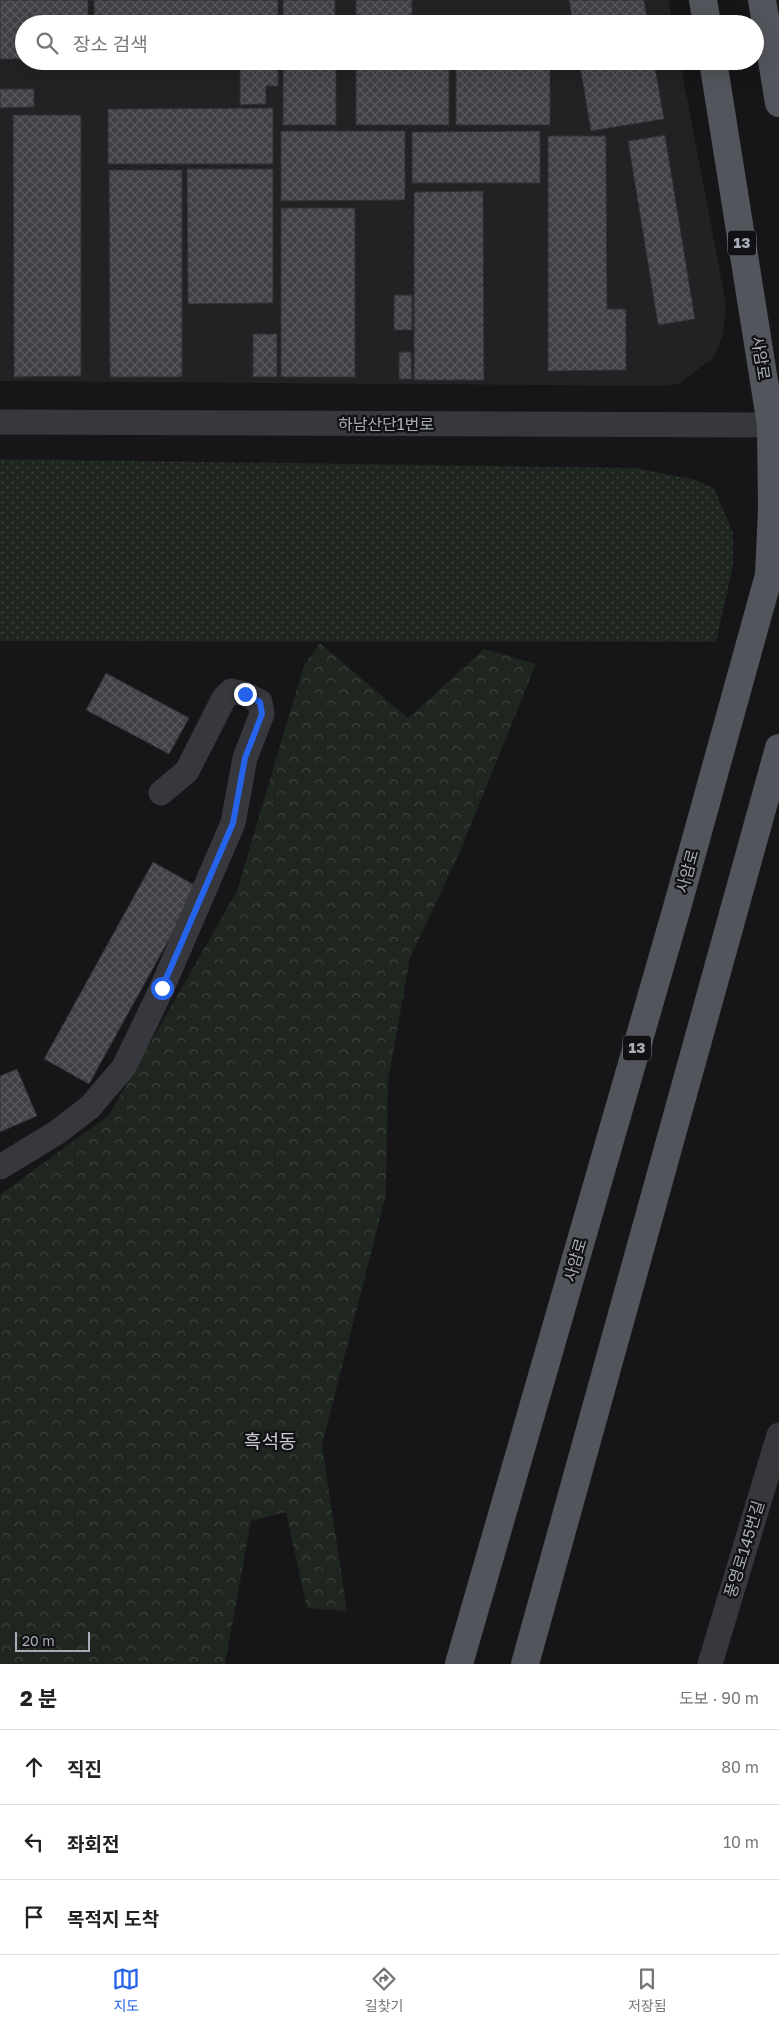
<!DOCTYPE html>
<html lang="ko">
<head>
<meta charset="utf-8">
<style>
  body { margin:0; font-family:"Golos Text","Noto Sans KR",sans-serif; background:#f6f6f6; color:#222 }
  .scale { position:absolute; left:15px; bottom:12px; width:75px; box-sizing:border-box; padding-left:5px; border:2px solid #a8adb8; border-top:0; font-size:14px; line-height:18px; white-space:nowrap; color:#a8adb8; -webkit-text-stroke:4px #111113; paint-order:stroke }
  .stop { position:absolute; width:15px; height:15px; margin:-11px; border:4px solid #2563eb; border-radius:50%; background:#fff }
  .stop.end { background:#2563eb; border-color:#fff; box-shadow:0 1px 5px #0008 }
  .list { margin:0; padding:0; list-style:none }
  h2 { display:flex; justify-content:space-between; align-items:center; height:65px; margin:0; padding:0 20px; font-size:21px }
  h2 small { font-size:16px; font-weight:400; color:#767676 }
  .list li { display:grid; grid-template-columns:32px 1fr auto; gap:15px; align-items:center; box-sizing:border-box; height:75px; padding:0 20px; border-top:1px solid #e0e0e0 }
  .list b { display:block; font-size:19px; white-space:nowrap }
  .list em { font-size:16px; font-style:normal; color:#767676 }
  .icon { flex:none; width:28px; height:28px; fill:none; stroke:currentColor; stroke-width:2; stroke-linecap:round; stroke-linejoin:round }
  .map { position:relative; flex:none; width:779px; height:1664px; overflow:hidden }
  .search { position:absolute; background:#fff; box-shadow:0 5px 20px #0002; left:15px; right:15px; top:15px; height:55px; display:flex; align-items:center; gap:12px; box-sizing:border-box; padding:0 18px; border-radius:28px; color:#767676; font-size:19px }
  .sheet { height:290px; background:#fff }
  nav { display:flex; justify-content:space-around; align-items:center; box-sizing:border-box; height:70px; border-top:1px solid #e0e0e0; background:#fff; font-size:14px; color:#767676 }
  nav a { display:grid; justify-items:center; gap:2px }
  nav .on { color:#2563eb }
  .map>svg:first-child { display:block }
  .built { fill:#222225 }
  .grass { fill:url(#grass-dots) }
  .forest { fill:url(#forest-crowns) }
  .building { fill:url(#building-cross-hatch); stroke:#303034 }
  .lines { fill:none; stroke-linecap:round; stroke-linejoin:round }
  .minor { stroke:#37383d; stroke-width:25 }
  .major { stroke:#53555c; stroke-width:28 }
  .route { stroke:#2563eb; stroke-width:6 }
  .labels { text-anchor:middle; stroke-width:4.5; stroke-linejoin:round; paint-order:stroke }
  .shield { fill:#111113; stroke:#7b7e86; stroke-width:1 }
  .shield-label { font-size:15px; font-weight:bold; fill:#a8adb8 }
  .street-label { font-size:16px; fill:#a8adb8; stroke:#111113 }
  .quarter-label { font-size:19px; fill:#c9ccd4; stroke:#111113 }
</style>
</head>
<body>
<div class="map">
<svg width="779" height="1664" viewBox="0 0 779 1664">
  <defs>
    <pattern id="grass-dots" width="8" height="8" patternUnits="userSpaceOnUse" patternTransform="scale(1.25)"><rect width="8" height="8" fill="#1e261f"/><path d="M2 2h.1M6 6h.1" fill="none" stroke="#3c433d" stroke-width="1.8" stroke-linecap="round"/></pattern>
    <pattern id="forest-crowns" width="20" height="18" patternUnits="userSpaceOnUse" patternTransform="scale(1.25)"><rect width="20" height="18" fill="#1e261f"/><path d="M2 6a3 3 0 1 1 6 0M12 15a3 3 0 1 1 6 0" fill="none" stroke="#3c433d"/></pattern>
    <pattern id="building-cross-hatch" width="8" height="8" patternUnits="userSpaceOnUse" patternTransform="scale(1.25)"><rect width="8" height="8" fill="#404145"/><path d="M0 0l8 8M0 8l8-8" fill="none" stroke="#595a5e"/></pattern>
  </defs>
  <rect width="100%" height="100%" fill="#161618"/>
  <polygon class="built" points="0,0 668,0 673,24 24,24 24,61 680,61 726,304 723,335 714,357 680,383 663,386 0,381"/>
  <polygon class="grass" points="0,459 635,468 696,480 714,488 733,533 733,565 716,642 0,641"/>
  <polygon class="forest" points="320,643 408,718 484,649 536,664 459,854 410,958 388,1081 386,1194 322,1445 347,1611 307,1608 286,1512 251,1521 225,1664 0,1664 0,1195 109,1115 237,891 304,665"/>
  <g class="building">
    <polygon points="0,0 88,0 88,24 24,24 24,59 0,59"/>
    <rect x="94" y="0" width="184" height="24"/>
    <rect x="283" y="0" width="52" height="24"/>
    <rect x="356" y="0" width="56" height="24"/>
    <polygon points="569,0 644,0 648,24 573,24"/>
    <polygon points="240,61 278,61 278,86 266,86 266,104 240,105"/>
    <rect x="283" y="61" width="53" height="64"/>
    <rect x="356" y="61" width="93" height="64"/>
    <rect x="456" y="61" width="94" height="64"/>
    <polygon points="579,61 654,61 664,119 591,131"/>
    <polygon points="0,89 34,89 34,107 0,108"/>
    <polygon points="273,108 273,164 108,164 108,109"/>
    <polygon points="13,115 81,115 81,376 14,377"/>
    <polygon points="281,131 405,131 405,200 281,201"/>
    <polygon points="540,131 540,183 412,183 412,132"/>
    <polygon points="665,135 695,319 658,325 628,141"/>
    <polygon points="548,136 606,136 607,309 626,309 626,370 548,371"/>
    <polygon points="187,169 273,169 273,303 188,304"/>
    <polygon points="109,170 182,170 182,377 110,377"/>
    <polygon points="483,191 484,380 414,380 414,192"/>
    <rect x="281" y="208" width="74" height="169"/>
    <rect x="394" y="295" width="18" height="35"/>
    <rect x="253" y="334" width="24" height="43"/>
    <polygon points="399,352 411,352 412,379 399,379"/>
    <polygon points="106,673 189,718 169,754 86,710"/>
    <polygon points="153,862 198,887 89,1084 44,1059"/>
    <polygon points="17,1069 37,1116 0,1132 0,1076"/>
  </g>
  <g class="lines">
    <g class="minor">
      <polyline points="0,422 779,425"/>
      <polyline points="0,1167 56,1133 90,1107 124,1067 162,988 233,823 245,758 262,714 260,702 245,694 231,691 224,698 187,771 161,793"/>
      <polyline points="710,1664 779,1435"/>
    </g>
    <g class="major">
      <polyline points="703,0 707,24"/>
      <polyline points="762,0 779,103"/>
      <polyline points="459,1664 678,904 769,575 772,510 771,425 713,61"/>
      <polyline points="525,1664 779,748"/>
    </g>
  </g>
  <g class="lines">
    <polyline class="route" points="162,988 233,823 245,758 262,714 260,702 245,694"/>
  </g>
  <g class="labels">
    <g class="shield">
      <rect x="728" y="230.5" width="28" height="25" rx="4"/>
      <rect x="623" y="1035.5" width="28" height="25" rx="4"/>
    </g>
    <g class="shield-label">
      <text x="742" y="248">13</text>
      <text x="637" y="1053">13</text>
    </g>
    <g class="street-label">
      <text transform="translate(761 358) rotate(81)" y="6">사암로</text>
      <text x="386" y="430">하남산단1번로</text>
      <text transform="translate(687 871) rotate(-75)" y="6">사암로</text>
      <text transform="translate(575 1260) rotate(-74)" y="6">사암로</text>
      <text transform="translate(744 1549) rotate(-73)" y="6">풍영로145번길</text>
    </g>
    <g class="quarter-label">
      <text x="270" y="1448">흑석동</text>
    </g>
  </g>
</svg>
<div class="scale">20 m</div>
<div class="stop" style="left:162px;top:988px"></div>
<div class="stop end" style="left:245px;top:694px"></div>
<div class="search"><svg class="icon" aria-label="search" viewBox="0 0 24 24"><circle cx="10" cy="10" r="6"/><path d="M15 15l6 6"/></svg>장소 검색</div>
</div>
<section class="sheet">
<h2>2 분<small>도보 · 90 m</small></h2>
<ul class="list">
<li><svg class="icon" aria-label="ahead" viewBox="0 0 24 24"><path d="M12 20V5M6 11l6-6 6 6"/></svg><div><b>직진</b></div><em>80 m</em></li>
<li><svg class="icon" aria-label="left" viewBox="0 0 24 24"><path d="M17 20v-9H6M10 6l-5 5 5 5"/></svg><div><b>좌회전</b></div><em>10 m</em></li>
<li><svg class="icon" aria-label="arrive" viewBox="0 0 24 24"><path d="M6 21V4h12l-3 4 3 4H6"/></svg><div><b>목적지 도착</b></div></li>
</ul>
</section>
<nav>
<a class="on"><svg class="icon" aria-label="map" viewBox="0 0 24 24"><path d="M3 6l6-2 6 2 6-2v14l-6 2-6-2-6 2zM9 4v14M15 6v14"/></svg>지도</a>
<a><svg class="icon" aria-label="directions" viewBox="0 0 24 24"><path d="M12 3l9 9-9 9-9-9zM9 14v-3h6M13 9l2 2-2 2"/></svg>길찾기</a>
<a><svg class="icon" aria-label="saved" viewBox="0 0 24 24"><path d="M7 4h10v16l-5-4-5 4z"/></svg>저장됨</a>
</nav>
</body>
</html>
